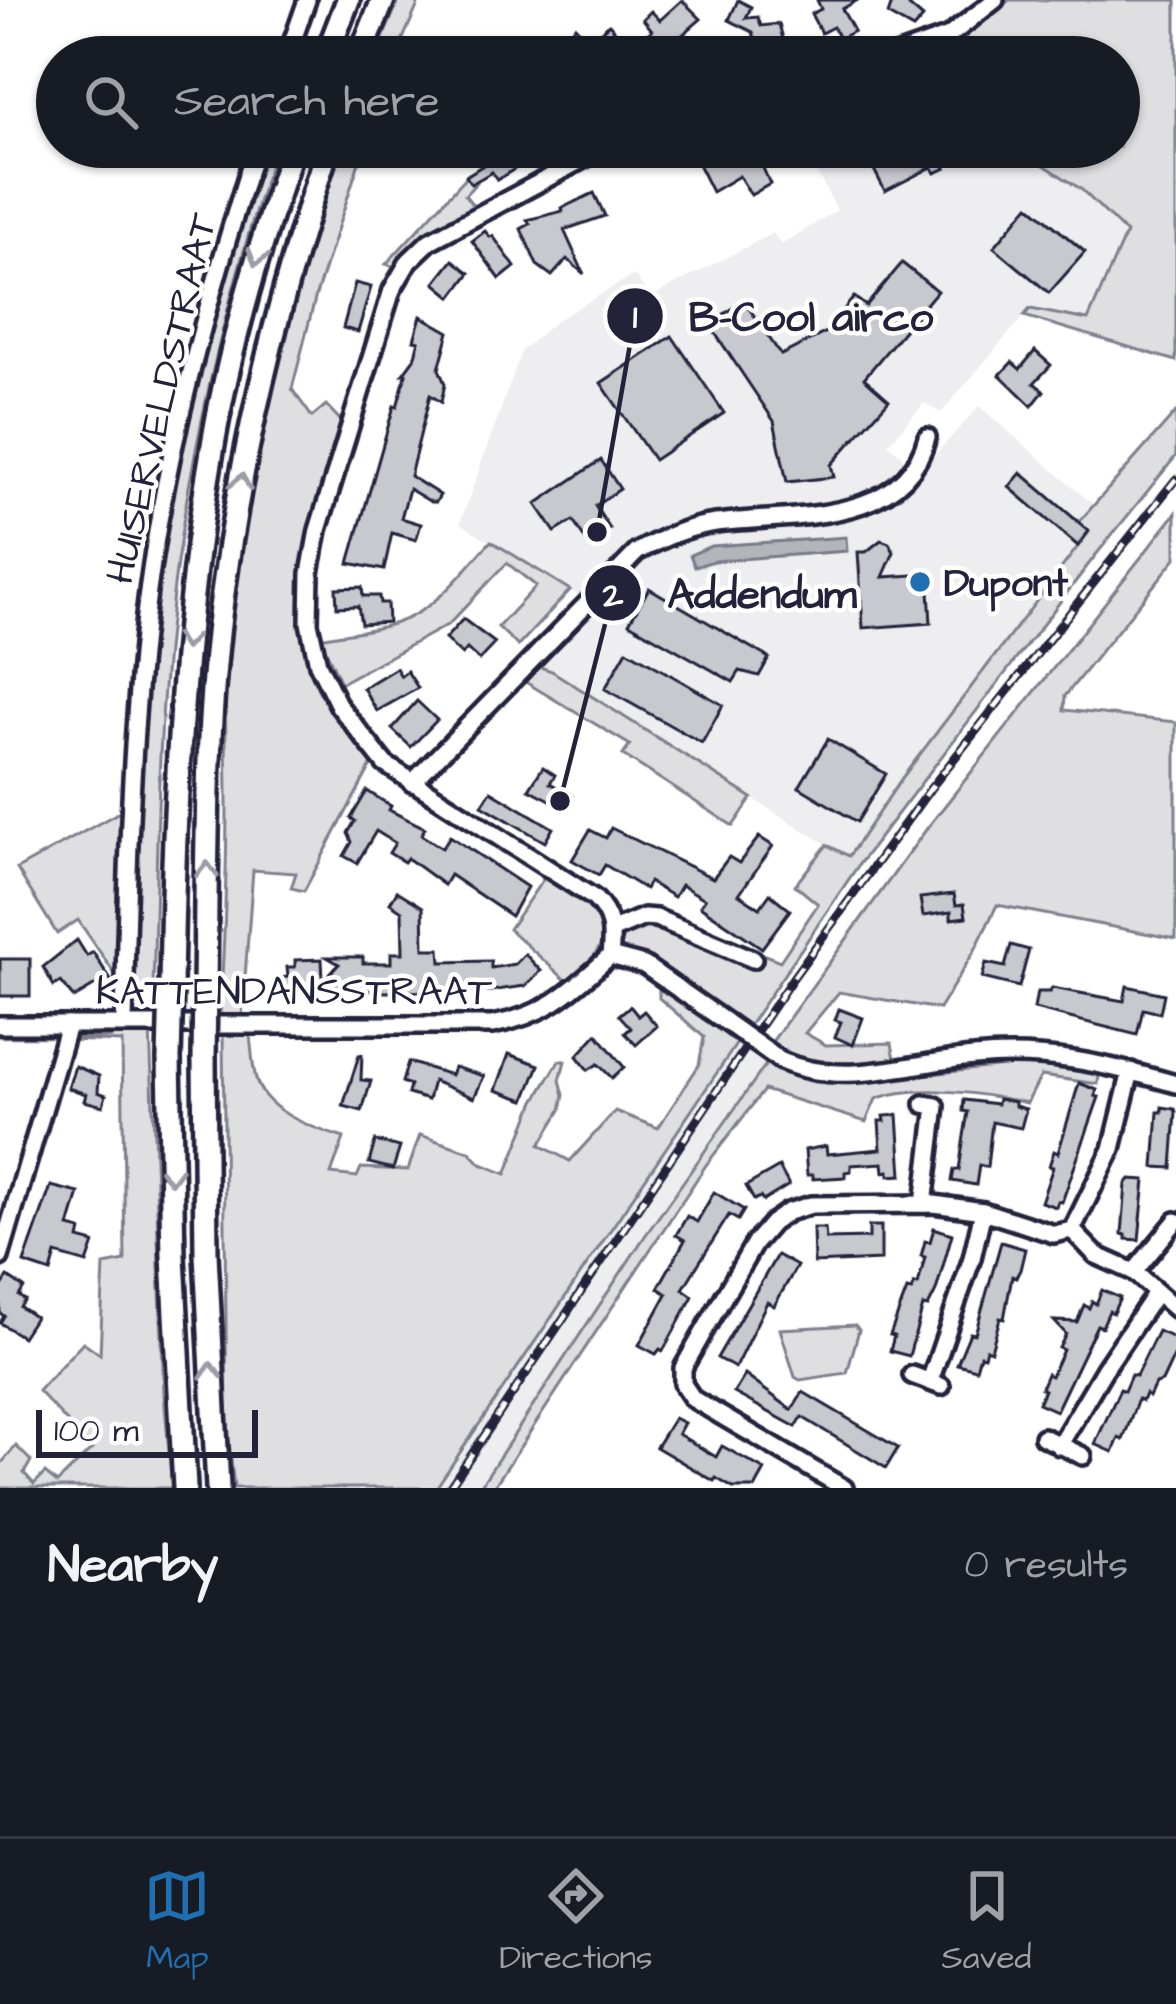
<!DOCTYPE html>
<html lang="en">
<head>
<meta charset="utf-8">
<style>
  body { margin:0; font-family:"Architects Daughter",sans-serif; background:#20242c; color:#f1f3f6 }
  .scale { position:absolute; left:36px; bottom:30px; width:222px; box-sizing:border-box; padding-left:12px; border:6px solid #22223b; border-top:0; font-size:33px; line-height:42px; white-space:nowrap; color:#22223b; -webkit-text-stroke:9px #fff; paint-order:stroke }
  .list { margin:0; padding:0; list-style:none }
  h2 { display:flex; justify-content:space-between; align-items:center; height:156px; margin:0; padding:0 48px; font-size:51px }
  h2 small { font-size:39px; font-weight:400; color:#9ea1a6 }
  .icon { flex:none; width:66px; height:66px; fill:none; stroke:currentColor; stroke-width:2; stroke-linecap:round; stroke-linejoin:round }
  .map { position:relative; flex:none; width:1176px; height:1488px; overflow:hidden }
  .search { position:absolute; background:#171b24; box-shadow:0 3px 9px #0004; left:36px; right:36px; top:36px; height:132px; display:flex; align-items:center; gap:30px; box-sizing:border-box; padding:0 42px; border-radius:66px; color:#9ea1a6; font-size:45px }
  .sheet { height:348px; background:#171b24 }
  nav { display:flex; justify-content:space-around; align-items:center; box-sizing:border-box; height:168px; border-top:3px solid #363941; background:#171b24; font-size:33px; color:#9ea1a6 }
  nav a { display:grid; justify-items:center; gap:6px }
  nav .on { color:#1f6fb2 }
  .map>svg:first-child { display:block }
  .built { fill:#eeeef1 }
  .green { fill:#dfdfe2; stroke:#80808e; stroke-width:3 }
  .water { fill:#b4b4bc; stroke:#7a7a88; stroke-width:3 }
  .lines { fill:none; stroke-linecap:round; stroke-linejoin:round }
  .stream { stroke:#7a7a88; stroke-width:4.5 }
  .building { fill:#c8c8cf; stroke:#22223b; stroke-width:3 }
  .minor-casing { stroke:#22223b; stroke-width:24 }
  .highway-casing { stroke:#22223b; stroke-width:30 }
  .minor { stroke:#fff; stroke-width:15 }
  .highway { stroke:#fff; stroke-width:21 }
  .rail-casing { stroke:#22223b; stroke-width:9 }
  .rail { stroke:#fff; stroke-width:4.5; stroke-dasharray:14; stroke-linecap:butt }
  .minor-bridge-casing { stroke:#22223b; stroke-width:24; stroke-linecap:butt }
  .highway-bridge-casing { stroke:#22223b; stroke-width:30; stroke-linecap:butt }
  .minor-bridge { stroke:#fff; stroke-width:15 }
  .highway-bridge { stroke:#fff; stroke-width:21 }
  .oneway { stroke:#9c9ca7 }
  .poi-dot { fill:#1f6fb2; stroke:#fff; stroke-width:4.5 }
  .labels { text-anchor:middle; stroke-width:9; stroke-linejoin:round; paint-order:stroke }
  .street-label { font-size:39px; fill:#22223b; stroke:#fff }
  .poi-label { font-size:39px; font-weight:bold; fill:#22223b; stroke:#fff; text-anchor:start }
  .leader { fill:none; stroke:#22223b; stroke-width:4.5 }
  .callout-dot { fill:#22223b; stroke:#fff; stroke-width:4.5 }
  .mark-label { font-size:36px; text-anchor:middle; font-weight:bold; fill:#fff }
  .callout-label { font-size:42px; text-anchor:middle; font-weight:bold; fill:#22223b; stroke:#fff; stroke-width:9; stroke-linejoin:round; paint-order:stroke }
</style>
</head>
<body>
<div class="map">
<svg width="1176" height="1488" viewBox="0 0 1176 1488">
  <rect width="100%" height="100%" fill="#fff"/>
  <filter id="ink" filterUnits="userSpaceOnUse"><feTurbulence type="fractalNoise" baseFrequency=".00833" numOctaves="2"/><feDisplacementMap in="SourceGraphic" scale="24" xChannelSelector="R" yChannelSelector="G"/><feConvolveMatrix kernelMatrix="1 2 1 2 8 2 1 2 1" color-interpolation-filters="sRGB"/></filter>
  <g filter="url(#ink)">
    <g class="built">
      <polygon points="803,147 1017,147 1082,190 1126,232 1088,320 1030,309 941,413 924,403 888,444 901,454 906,464 878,487 854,499 823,508 717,514 656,530 602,571 579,596 460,523 522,350 557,320 634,275 651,297 773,233 781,245 837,210"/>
      <polygon points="979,406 1095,506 1079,522 1089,531 902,778 848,857 643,732 552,671 530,671 634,564 654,550 686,536 718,529 825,522 875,507 910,483"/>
      <polygon points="739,1040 769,1060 645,1236 479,1488 436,1488"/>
    </g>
    <g class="green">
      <polygon points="399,0 420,0 395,57 375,57"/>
      <polygon points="1009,0 1176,0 1176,361 1024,316 1030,309 1088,320 1126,233 1082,190 1017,147 1119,147 1119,57 926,57 978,27"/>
      <path d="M 262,147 L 276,147 C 225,299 185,470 169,630 C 157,748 157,868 153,987 L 135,987 C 135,862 131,735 149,611 C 173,453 217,300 262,147 Z"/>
      <path d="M 341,147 L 364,147 L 316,295 L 292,389 L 312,417 L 326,405 L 344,424 C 321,498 284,583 307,662 C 318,700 347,734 373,762 L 304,891 L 291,888 L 296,873 L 253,870 L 242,1017 L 220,1017 C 224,944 227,871 227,798 C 227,750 223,700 228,653 C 244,480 286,312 341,147 Z"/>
      <polygon points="469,174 477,182 465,195 475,208 414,245 395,267 386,264"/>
      <polygon points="1176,412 1176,456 1095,556 860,863 748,1027 653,962 620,952 619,933 649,922 754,967 765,955 780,961 818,904 795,885 827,845 849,856 902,778 1089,532 1079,522"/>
      <path d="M 1176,513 L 1176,558 L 1065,696 L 1064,710 L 1176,722 L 1176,939 L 997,905 L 975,950 L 939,1009 L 839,992 L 805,1033 L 826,1045 L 892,1043 L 895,1059 C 839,1066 821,1073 771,1043 L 928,827 Z"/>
      <path d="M 491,541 L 570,590 L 518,646 L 498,627 L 536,586 L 507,563 L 449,624 L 341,683 L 320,638 C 345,633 372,631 396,623 C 436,610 464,571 491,541 Z"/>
      <polygon points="540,667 552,671 752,798 733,826 623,755 630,745 522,680"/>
      <polygon points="123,810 126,973 117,977 78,920 57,934 17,869"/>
      <path d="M 546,875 C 605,912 630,926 569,983 L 509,929 Z"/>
      <path d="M 659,989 L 739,1040 L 436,1488 L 234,1488 L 227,1424 L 223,1032 L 250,1035 C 252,1050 252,1068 257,1082 C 268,1113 315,1129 344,1138 L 331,1174 L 357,1177 L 361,1168 L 408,1170 L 420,1135 L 470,1152 L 481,1164 L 506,1174 L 535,1101 L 559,1061 L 565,1061 L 560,1080 L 564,1095 L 561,1110 L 540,1145 L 570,1161 L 615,1111 L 658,1128 L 699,1065 L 704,1037 L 659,998 Z"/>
      <polygon points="150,1029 164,1394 172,1488 0,1488 0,1465 16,1446 31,1461 24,1473 34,1484 45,1473 57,1483 92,1449 38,1391 83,1342 100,1354 104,1265 125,1261 122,1042 69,1040 72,1031"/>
      <path d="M 769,1060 L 784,1071 L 814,1082 L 866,1081 L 1023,1064 L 1099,1074 L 1098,1084 L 1041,1076 L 1027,1103 C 986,1094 916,1083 876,1099 L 866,1122 L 764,1090 L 706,1165 L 493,1488 L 479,1488 L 645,1236 Z"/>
      <polygon points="855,1325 859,1330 847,1373 800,1380 795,1377 780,1329"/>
    </g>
    <polygon class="water" points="846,537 847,551 713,561 695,567 690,555 711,546"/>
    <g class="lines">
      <g class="stream">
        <polyline points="0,1036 55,1036"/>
        <polyline points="68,1039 111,1037"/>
      </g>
    </g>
    <g class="building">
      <polygon points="682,0 701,19 657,57 622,57 612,45 606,50 594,37 609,24 631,49 652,30 643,19 651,11 660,20"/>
      <polygon points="738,0 751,7 746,18 758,17 761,26 779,24 785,46 760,54 753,32 729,20"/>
      <polygon points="817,0 858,0 842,9 854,31 839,39 833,27 821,33 811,14 821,9"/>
      <polygon points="893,0 911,0 909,6 923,18 913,29 888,15"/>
      <polygon points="575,26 596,48 586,57 576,57 561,41"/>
      <polygon points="480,147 550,147 497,180 492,172 471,184 466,176 488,162"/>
      <polygon points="701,147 714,147 722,160 744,147 800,147 763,168 770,184 751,195 739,176 712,192 692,152"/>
      <polygon points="878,147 971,147 942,162 946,168 935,173 932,167 885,191 868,158 881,152"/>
      <polygon points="594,193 605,216 564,230 584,274 567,259 552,276 537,265 521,229 530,224 527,220 563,211 562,208"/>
      <polygon points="1029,205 1085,252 1049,293 994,247"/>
      <polygon points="485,231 490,237 493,236 515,267 500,279 472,241"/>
      <polygon points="453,260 470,273 452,297 435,283"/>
      <polygon points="902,263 937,291 864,378 889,400 831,465 834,477 787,482 774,421 709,324 744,301 781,355 842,324 836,319 854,297 866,306"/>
      <polygon points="355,283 371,287 358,332 343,328"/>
      <polygon points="421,316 449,332 439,369 445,384 441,402 430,395 410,476 440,495 436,502 431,502 409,489 401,518 421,524 416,540 392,533 384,570 349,563 394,406 397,407 406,374 403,374 414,359 419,341 414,340"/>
      <polygon points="672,336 724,413 654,460 601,383"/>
      <polygon points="1035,351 1051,365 1034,383 1044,391 1032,406 1000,375 1012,362 1020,369"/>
      <polygon points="601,460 620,489 595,506 610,529 588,544 573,521 555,532 536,504"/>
      <polygon points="1021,473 1089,531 1078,546 1009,487"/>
      <polygon points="881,540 889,543 894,552 883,577 928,574 931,623 863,628 858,552 866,552"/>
      <polygon points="362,587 363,596 379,596 380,603 387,603 388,622 361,624 358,606 337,607 336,588"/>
      <polygon points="649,588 769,658 759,676 740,671 733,682 629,623"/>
      <polygon points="463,619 495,643 479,660 467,649 462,655 445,639"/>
      <polygon points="627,650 723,705 702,743 605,689"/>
      <polygon points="396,668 401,676 407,671 418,688 377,711 363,688"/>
      <polygon points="417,701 437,720 411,747 392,729"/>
      <polygon points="828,739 886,774 857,822 799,787"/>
      <polygon points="543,767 555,775 550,783 573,796 566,808 529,789"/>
      <polygon points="367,791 391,806 389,810 425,828 421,835 442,848 450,836 527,887 511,916 450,875 444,885 407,858 404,862 389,853 395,843 376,831 357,863 344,856 352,842 348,833 355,821 351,818"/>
      <polygon points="491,791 553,828 545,842 482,805"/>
      <polygon points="611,828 713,878 729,857 739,863 759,837 773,846 739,894 760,908 770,894 790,910 762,948 700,906 705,899 681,885 674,897 649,882 645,889 605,865 599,875 572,860 590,830 606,838"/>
      <polygon points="397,891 423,907 424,949 440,949 441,962 491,961 491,968 515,964 525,954 541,971 525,986 490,991 386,992 336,989 336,984 303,985 303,991 281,991 279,978 288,977 287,967 295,967 295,960 322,959 323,980 339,964 327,957 363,957 363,963 391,963 391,953 403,953 402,911 390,903"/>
      <polygon points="954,894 956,905 964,904 966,917 951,919 951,912 923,916 920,898"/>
      <polygon points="77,940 87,956 93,952 112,982 108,1000 97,984 74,998 61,982 54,986 43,967"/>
      <polygon points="1011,945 1029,950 1019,987 982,978 986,963 1005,967"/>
      <rect x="0" y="959" width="30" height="37"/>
      <polygon points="1127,986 1164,994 1160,1013 1143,1009 1137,1035 1034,1009 1037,992 1050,992 1052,988 1124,1001"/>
      <polygon points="630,1006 638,1016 644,1011 657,1026 636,1045 625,1033 631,1028 619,1015"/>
      <polygon points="839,1009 863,1018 853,1045 835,1037 841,1022 835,1020"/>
      <polygon points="597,1034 624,1067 612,1078 598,1064 588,1070 577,1056"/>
      <polygon points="509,1054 539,1065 525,1100 496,1090"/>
      <polygon points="359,1055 362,1055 361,1080 371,1081 362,1111 343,1106"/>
      <polygon points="408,1062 451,1075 454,1067 484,1076 474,1098 433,1081 428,1100 408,1094 410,1085 402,1082"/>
      <polygon points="75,1066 99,1076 98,1092 106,1095 103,1106 84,1101 86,1094 68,1088"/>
      <polygon points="1079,1083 1097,1090 1095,1096 1099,1097 1062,1202 1058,1201 1056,1207 1041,1202 1053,1167 1049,1166 1054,1151 1058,1153"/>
      <polygon points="998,1099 1015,1102 1015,1106 1026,1109 1021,1128 992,1122 987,1167 979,1165 976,1185 952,1181 954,1170 959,1170 964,1136 968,1112 963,1111 964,1100 997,1104"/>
      <polygon points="1162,1107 1175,1109 1176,1112 1172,1168 1154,1167 1158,1112 1162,1112"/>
      <polygon points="898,1115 902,1175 889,1176 889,1171 884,1172 883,1163 851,1165 851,1171 845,1172 845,1177 813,1179 813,1175 807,1175 805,1150 826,1146 827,1154 881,1149 879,1121 885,1121 884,1116"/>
      <polygon points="375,1141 400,1147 393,1169 369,1163"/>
      <polygon points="779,1167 789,1185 763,1201 760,1197 754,1200 746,1186"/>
      <polygon points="1130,1179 1145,1180 1139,1240 1126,1239 1126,1235 1122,1234 1126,1184"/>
      <polygon points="51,1186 79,1193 69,1227 81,1230 79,1239 94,1243 87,1263 56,1254 51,1272 24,1263"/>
      <polygon points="714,1192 744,1210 738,1220 729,1215 694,1271 683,1289 693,1296 663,1351 660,1349 656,1354 639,1345 667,1294 658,1288 685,1240 676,1235 687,1216 697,1222"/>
      <polygon points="869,1226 881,1226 881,1260 814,1263 813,1228 825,1228 826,1239 869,1238"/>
      <polygon points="934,1228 952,1234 936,1291 928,1307 923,1306 909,1356 890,1351 894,1336 890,1335 907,1290 912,1291 914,1284 918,1285 925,1257 921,1256 923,1249 925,1241 930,1242"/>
      <polygon points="1001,1242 1025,1249 1020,1270 1016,1277 1012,1276 1004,1319 1000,1318 991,1351 986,1349 984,1356 980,1355 976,1369 957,1364 970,1333 975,1334"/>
      <polygon points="777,1255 797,1266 774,1306 767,1302 735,1368 717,1358"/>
      <polygon points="8,1277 24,1288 19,1296 25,1300 20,1307 35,1317 22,1337 0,1323 4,1316 0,1313 0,1289"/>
      <polygon points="1102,1290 1120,1298 1113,1313 1109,1311 1102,1327 1097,1325 1056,1411 1038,1403 1044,1390 1041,1388 1047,1374 1051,1376 1063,1350 1059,1348 1066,1334 1054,1321 1077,1322 1084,1305 1089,1308 1092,1301 1096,1304"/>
      <polygon points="1158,1331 1176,1339 1176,1352 1162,1382 1155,1384 1149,1397 1145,1394 1142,1401 1138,1399 1123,1440 1119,1438 1113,1452 1095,1444 1120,1389 1124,1391 1131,1375 1136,1376"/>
      <polygon points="745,1375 792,1410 803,1392 898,1448 886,1468 802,1417 796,1427 734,1393"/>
      <polygon points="674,1418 684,1423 678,1434 716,1457 722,1446 765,1470 755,1488 733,1488 716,1478 714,1481 656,1447"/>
    </g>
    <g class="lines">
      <defs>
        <g id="minor">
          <polyline points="287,57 307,0"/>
          <polyline points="890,57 949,36 995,0"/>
          <path d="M 606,147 L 430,241 L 409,261 L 392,290 L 318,530 L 310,573 L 309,623 L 318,664 L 339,706 L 385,764 L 594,898 C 612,916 613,931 610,956"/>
          <path d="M 412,783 L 637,552 C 663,538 686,527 716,523 C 789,514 904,527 927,437"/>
          <polyline points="613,930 644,917 656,918 753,959"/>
          <path d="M 124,1024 C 127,888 130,752 145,616 C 163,458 208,298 256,147"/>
          <path d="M 0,1025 L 492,1025 C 547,1015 570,992 610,956 L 644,965 L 726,1022"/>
          <path d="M 781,1061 C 844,1088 908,1063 974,1057 C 1044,1049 1109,1065 1176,1084"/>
          <polyline points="924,1104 936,1106 924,1204"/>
          <polyline points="1072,1230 1096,1255 1134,1272 1176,1309"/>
          <polyline points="0,1257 68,1025"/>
          <polyline points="1134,1272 1176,1221"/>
          <polyline points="912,1375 941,1386"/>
          <polyline points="930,1381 972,1258 983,1211"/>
          <polyline points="1043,1437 1083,1456"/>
          <polyline points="1059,1446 1104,1370 1155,1294"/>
          <polyline points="844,1488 693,1399 683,1384 683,1368 754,1244 772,1223 788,1212 811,1205 934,1204 983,1211 1054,1234 1072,1230 1112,1149 1131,1071"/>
        </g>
        <g id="highway">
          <polyline points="326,57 348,0"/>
          <polyline points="360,57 383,0"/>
          <path d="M 171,987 C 174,803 182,621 214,439 C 231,340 261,243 293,147"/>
          <path d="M 205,987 C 207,856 205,723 223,593 C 243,440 280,293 328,147"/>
          <polyline points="169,1059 173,1256 185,1488"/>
          <polyline points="204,1060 206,1254 218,1488"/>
        </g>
      </defs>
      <use href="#minor" class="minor-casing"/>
      <use href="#highway" class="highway-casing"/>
      <use href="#minor" class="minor"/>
      <use href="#highway" class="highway"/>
      <defs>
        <polyline id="rail" points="449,1488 792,979 930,789 1176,479"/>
      </defs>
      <use href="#rail" class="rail-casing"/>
      <use href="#rail" class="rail"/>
      <defs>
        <polyline id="minor-bridge" points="726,1022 781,1061"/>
        <g id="highway-bridge">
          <polyline points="169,1059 171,987"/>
          <polyline points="204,1060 205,987"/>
        </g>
      </defs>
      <use href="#minor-bridge" class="minor-bridge-casing"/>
      <use href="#highway-bridge" class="highway-bridge-casing"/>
      <use href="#minor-bridge" class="minor-bridge"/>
      <use href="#highway-bridge" class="highway-bridge"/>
    </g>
    <defs><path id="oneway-chevron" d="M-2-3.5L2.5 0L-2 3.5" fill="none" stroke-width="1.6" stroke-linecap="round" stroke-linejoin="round" transform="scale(3)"/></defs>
    <g class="oneway">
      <use href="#oneway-chevron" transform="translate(257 258) rotate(107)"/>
      <use href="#oneway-chevron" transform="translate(241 482) rotate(-81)"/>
      <use href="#oneway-chevron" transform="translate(186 641) rotate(95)"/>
      <use href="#oneway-chevron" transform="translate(207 870) rotate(-89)"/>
      <use href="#oneway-chevron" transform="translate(171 1176) rotate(89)"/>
      <use href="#oneway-chevron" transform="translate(211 1371) rotate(-92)"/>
    </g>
  </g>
  <circle class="poi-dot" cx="920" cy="582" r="12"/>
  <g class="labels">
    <g class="street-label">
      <text transform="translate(160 398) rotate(-77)" y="14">HUISERVELDSTRAAT</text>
      <text x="294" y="1004">KATTENDANSSTRAAT</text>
    </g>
    <g class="poi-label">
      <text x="944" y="596">Dupont</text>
    </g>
  </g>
  <path class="leader" d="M597 532L635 316M560 801L613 593"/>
  <g class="callout-dot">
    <circle cx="597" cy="532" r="12"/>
    <circle cx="560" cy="801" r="12"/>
    <circle cx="635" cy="316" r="30"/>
    <circle cx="613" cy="593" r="30"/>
  </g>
  <g class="mark-label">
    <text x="635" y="328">1</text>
    <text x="613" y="606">2</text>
  </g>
  <g class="callout-label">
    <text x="811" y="331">B-Cool airco</text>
    <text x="762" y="608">Addendum</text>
  </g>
</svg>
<div class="scale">100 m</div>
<div class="search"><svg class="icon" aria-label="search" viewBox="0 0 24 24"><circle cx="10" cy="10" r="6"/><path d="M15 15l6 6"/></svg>Search here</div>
</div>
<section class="sheet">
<h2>Nearby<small>0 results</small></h2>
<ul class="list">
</ul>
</section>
<nav>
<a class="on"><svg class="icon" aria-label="map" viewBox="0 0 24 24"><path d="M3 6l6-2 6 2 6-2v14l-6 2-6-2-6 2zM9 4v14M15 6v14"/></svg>Map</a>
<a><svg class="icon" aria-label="directions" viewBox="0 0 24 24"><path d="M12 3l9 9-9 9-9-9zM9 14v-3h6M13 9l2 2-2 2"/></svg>Directions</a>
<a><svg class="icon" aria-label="saved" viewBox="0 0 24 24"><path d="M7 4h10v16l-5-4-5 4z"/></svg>Saved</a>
</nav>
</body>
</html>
